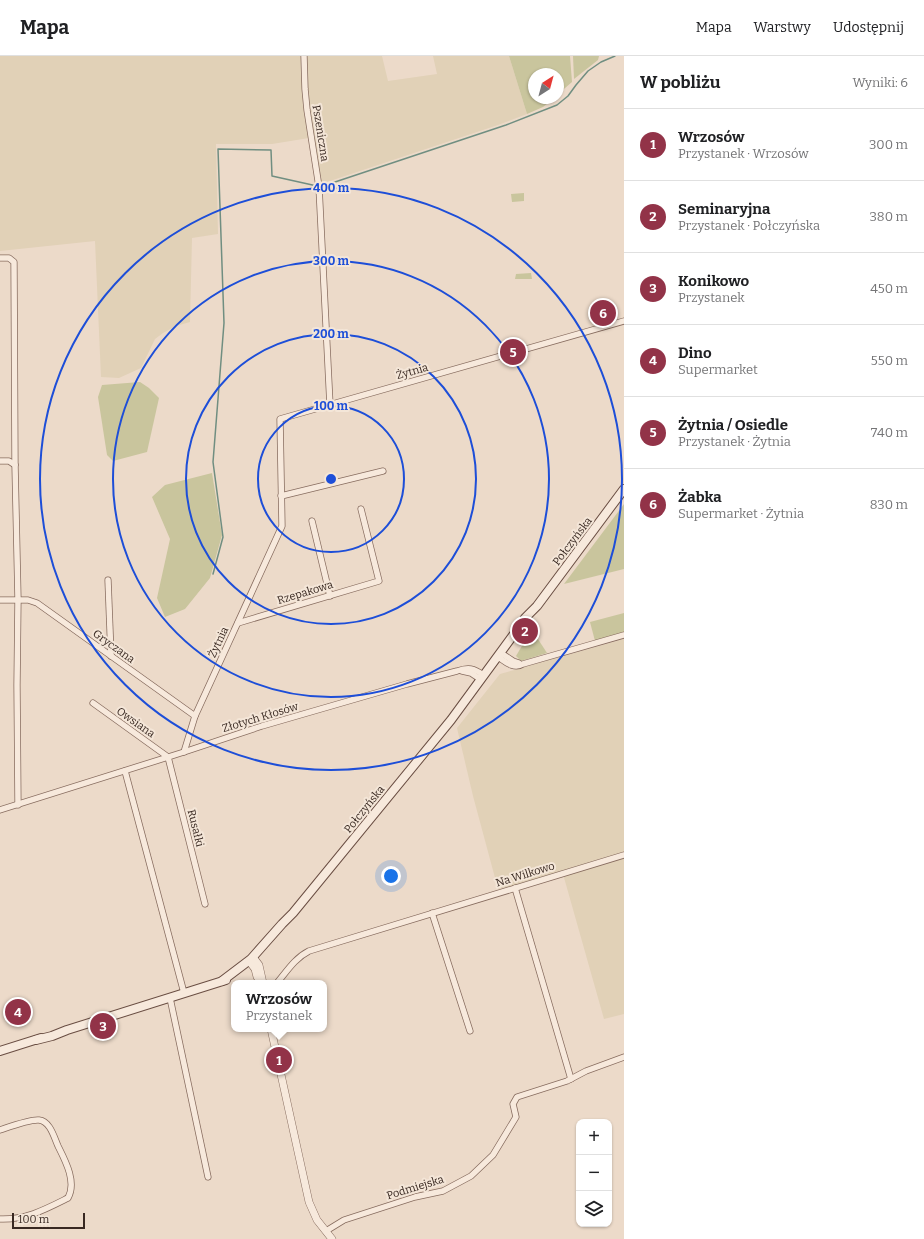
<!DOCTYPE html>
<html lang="pl">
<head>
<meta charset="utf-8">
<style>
  body { margin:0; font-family:Bitter,serif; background:#f2f2f2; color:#202124 }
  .controls { position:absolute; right:12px; bottom:12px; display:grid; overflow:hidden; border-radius:8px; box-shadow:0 1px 3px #0004 }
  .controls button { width:36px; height:36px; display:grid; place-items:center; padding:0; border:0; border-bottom:1px solid #e0e0e0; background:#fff; color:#202124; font:20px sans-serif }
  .compass { position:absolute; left:528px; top:12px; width:36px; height:36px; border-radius:50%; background:#fff; box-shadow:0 1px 3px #0004; rotate:36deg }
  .scale { position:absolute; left:12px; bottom:10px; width:73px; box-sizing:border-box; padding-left:4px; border:2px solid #382821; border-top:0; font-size:11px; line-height:14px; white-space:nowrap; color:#382821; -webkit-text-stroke:3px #f4e6d8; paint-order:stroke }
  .you { position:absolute; left:391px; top:820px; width:14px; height:14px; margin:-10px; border:3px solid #fff; border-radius:50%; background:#1a73e8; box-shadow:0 0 0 6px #1a73e833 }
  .badge { display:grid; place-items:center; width:26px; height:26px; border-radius:50%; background:#923348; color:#fff; font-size:13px; font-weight:700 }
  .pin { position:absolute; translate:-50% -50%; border:2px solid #fff; box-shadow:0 1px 4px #0006 }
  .popup { position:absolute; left:231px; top:924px; width:96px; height:52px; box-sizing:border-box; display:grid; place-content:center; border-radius:8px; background:#fff; filter:drop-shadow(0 1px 3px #0005); font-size:13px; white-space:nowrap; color:#757577 }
  .popup b { font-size:15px; color:#202124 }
  .popup::after { content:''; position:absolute; left:50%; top:100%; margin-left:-8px; border:8px solid transparent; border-top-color:#fff }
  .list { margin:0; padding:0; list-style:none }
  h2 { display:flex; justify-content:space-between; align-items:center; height:52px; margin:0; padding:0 16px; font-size:17px }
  h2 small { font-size:13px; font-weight:400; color:#757577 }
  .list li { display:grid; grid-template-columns:26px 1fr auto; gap:12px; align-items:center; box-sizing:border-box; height:72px; padding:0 16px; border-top:1px solid #e0e0e0 }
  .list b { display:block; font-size:15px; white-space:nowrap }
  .list p { margin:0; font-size:13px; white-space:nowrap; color:#757577 }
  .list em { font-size:13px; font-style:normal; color:#757577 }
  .icon { flex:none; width:22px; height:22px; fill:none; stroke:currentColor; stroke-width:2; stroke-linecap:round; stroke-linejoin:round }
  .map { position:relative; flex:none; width:624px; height:1183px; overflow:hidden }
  header { display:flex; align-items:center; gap:24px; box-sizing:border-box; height:56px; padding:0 20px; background:#fff; border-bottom:1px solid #e0e0e0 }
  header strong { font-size:19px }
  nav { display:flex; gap:22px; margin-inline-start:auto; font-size:14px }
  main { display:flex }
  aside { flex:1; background:#fff }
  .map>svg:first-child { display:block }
  .farmland { fill:#e1d1b7 }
  .green { fill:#c9c59d }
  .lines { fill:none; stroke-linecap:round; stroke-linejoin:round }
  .stream { stroke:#708e81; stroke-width:1.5 }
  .minor-casing { stroke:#876c5f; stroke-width:7 }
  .tertiary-casing { stroke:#876c5f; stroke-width:8 }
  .secondary-casing { stroke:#694d42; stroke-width:10 }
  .minor { stroke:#f7e9dc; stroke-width:5.5 }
  .tertiary { stroke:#f7e9dc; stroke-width:7 }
  .secondary { stroke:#f7e9dc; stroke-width:8 }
  .ring { fill:none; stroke:#1d4ed8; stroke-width:2 }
  .labels { text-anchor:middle; stroke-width:4; stroke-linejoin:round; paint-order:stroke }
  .street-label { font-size:11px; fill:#382821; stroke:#f4e6d8 }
  .centre { fill:#1d4ed8; stroke:#f4e6d8; stroke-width:2 }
  .ring-label { font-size:12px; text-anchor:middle; font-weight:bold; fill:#1d4ed8; stroke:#f4e6d8; stroke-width:4; stroke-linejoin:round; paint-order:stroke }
</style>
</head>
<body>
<header>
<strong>Mapa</strong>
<nav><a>Mapa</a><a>Warstwy</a><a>Udostępnij</a></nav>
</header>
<main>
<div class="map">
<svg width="624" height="1183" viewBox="0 0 624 1183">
  <rect width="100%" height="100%" fill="#ecdac9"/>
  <g class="farmland">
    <polygon points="0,0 302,0 309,82 272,88 216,88 218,178 192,182 190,266 176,270 163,277 155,283 141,312 119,322 101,321 95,185 0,195"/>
    <polygon points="306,0 382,0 388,25 437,18 433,0 509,0 527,58 498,69 321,128 307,35"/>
    <polygon points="624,583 624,958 604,963 563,818 498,833 473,740 457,672 500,618"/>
  </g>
  <g class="green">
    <polygon points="509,0 570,0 572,26 558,38 558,18 534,18 534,42 554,42 543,51 527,58"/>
    <polygon points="573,0 599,0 598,4 574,23"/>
    <polygon points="524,137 524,145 512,146 511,138"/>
    <polygon points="531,217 532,223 515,223 516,218"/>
    <polygon points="140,326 149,332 159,342 147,396 113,405 107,399 98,341 102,329"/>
    <polygon points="212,417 222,479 210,522 185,553 165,561 157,542 170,483 152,441 165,429"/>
    <polygon points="624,448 624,513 564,528"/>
    <polygon points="624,557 624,577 595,585 590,566"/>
    <polygon points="536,580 547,597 521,605 516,600 526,583"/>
  </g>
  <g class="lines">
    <g class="stream">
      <polyline points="323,130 506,69 557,49 568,40 576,29 588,15 601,6 615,0"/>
      <polyline points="213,518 223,481 213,406 224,267 218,93 271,94 272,120 317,130"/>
    </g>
    <defs>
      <g id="minor">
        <polyline points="304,0 305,33 307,54 319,131 330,349"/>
        <polyline points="0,202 9,202 14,206 15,409 18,543 17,629 18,749"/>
        <polyline points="0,405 9,405 15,409"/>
        <polyline points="281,440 383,415"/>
        <polyline points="312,465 330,540"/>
        <polyline points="108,524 111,600"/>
        <polyline points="0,544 28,544 37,547 195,660"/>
        <polyline points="238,567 379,525 361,453"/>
        <polyline points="504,599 513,605 519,607"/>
        <path d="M 501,603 C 508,608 515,613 523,608 L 624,579"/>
        <polyline points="462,615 471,617 480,623"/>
        <polyline points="93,647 168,701 205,848"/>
        <polyline points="184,696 195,660 282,470 280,363 624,265"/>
        <polyline points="125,715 184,937"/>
        <path d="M 0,754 L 184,696 L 262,670 L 407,628 L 457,615 C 468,611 474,612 483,619"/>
        <polyline points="515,832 571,1023"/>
        <polyline points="432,857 470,975"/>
        <path d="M 277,927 C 287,915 295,902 309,895 L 624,799"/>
        <polyline points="170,942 208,1121"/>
        <path d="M 0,1074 C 9,1071 30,1063 39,1064 C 50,1065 54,1081 58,1090 C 65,1104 77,1126 68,1142 C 46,1153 26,1164 0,1163"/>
        <polyline points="326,1175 344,1164 415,1141 443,1135 471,1120 493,1099 516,1061 513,1048 517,1041 567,1025 586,1015 624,1001"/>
      </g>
      <g id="tertiary">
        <polyline points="253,901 259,909 263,927"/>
        <polyline points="249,905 255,913 257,921"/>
        <polyline points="271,973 309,1146 317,1164 332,1183"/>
      </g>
      <g id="secondary">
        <polyline points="222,925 251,903 282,868 293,857 451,664 517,574 525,562 537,550 624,433"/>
        <polyline points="36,984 52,980 67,974 226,924"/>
        <polyline points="0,995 41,982"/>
      </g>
    </defs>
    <use href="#minor" class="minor-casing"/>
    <use href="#tertiary" class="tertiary-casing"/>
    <use href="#secondary" class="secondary-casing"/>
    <use href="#minor" class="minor"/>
    <use href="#tertiary" class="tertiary"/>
    <use href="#secondary" class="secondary"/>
  </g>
  <g class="ring">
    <circle cx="331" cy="423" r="73"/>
    <circle cx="331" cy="423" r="145"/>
    <circle cx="331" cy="423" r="218"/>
    <circle cx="331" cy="423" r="291"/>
  </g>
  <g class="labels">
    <g class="street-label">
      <text transform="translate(321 77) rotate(81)" y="4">Pszeniczna</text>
      <text transform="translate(412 315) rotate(-16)" y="4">Żytnia</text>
      <text transform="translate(572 485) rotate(-53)" y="4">Połczyńska</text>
      <text transform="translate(305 536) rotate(-17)" y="4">Rzepakowa</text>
      <text transform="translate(218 586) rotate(-65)" y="4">Żytnia</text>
      <text transform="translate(114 590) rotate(36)" y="4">Gryczana</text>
      <text transform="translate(260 661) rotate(-17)" y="4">Złotych Kłosów</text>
      <text transform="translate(136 666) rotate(35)" y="4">Owsiana</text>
      <text transform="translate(364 753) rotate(-51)" y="4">Połczyńska</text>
      <text transform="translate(196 772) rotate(76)" y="4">Rusałki</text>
      <text transform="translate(525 818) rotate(-17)" y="4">Na Wilkowo</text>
      <text transform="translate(415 1131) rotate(-17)" y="4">Podmiejska</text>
    </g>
  </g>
  <circle cx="331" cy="423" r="6" class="centre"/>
  <g class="ring-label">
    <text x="331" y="136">400 m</text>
    <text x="331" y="209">300 m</text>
    <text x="331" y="282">200 m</text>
    <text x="331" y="354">100 m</text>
  </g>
</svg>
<div class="controls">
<button>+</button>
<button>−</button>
<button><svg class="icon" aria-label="layers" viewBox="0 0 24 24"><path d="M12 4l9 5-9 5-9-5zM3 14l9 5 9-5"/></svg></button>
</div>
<svg class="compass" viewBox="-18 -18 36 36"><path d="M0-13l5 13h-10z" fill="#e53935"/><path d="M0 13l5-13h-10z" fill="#757577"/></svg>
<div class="scale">100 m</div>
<div class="you"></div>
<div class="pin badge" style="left:279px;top:1004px">1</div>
<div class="popup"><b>Wrzosów</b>Przystanek</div>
<div class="pin badge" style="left:525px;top:575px">2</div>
<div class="pin badge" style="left:103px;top:970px">3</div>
<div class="pin badge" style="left:18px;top:956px">4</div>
<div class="pin badge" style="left:513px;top:296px">5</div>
<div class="pin badge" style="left:603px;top:257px">6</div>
</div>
<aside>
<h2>W pobliżu<small>Wyniki: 6</small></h2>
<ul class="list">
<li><span class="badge">1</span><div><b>Wrzosów</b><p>Przystanek · Wrzosów</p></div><em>300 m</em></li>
<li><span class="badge">2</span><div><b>Seminaryjna</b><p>Przystanek · Połczyńska</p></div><em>380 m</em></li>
<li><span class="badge">3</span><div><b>Konikowo</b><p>Przystanek</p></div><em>450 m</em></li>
<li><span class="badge">4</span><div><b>Dino</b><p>Supermarket</p></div><em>550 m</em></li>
<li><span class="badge">5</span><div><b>Żytnia / Osiedle</b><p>Przystanek · Żytnia</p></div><em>740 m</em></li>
<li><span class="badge">6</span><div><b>Żabka</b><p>Supermarket · Żytnia</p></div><em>830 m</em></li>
</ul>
</aside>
</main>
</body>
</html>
